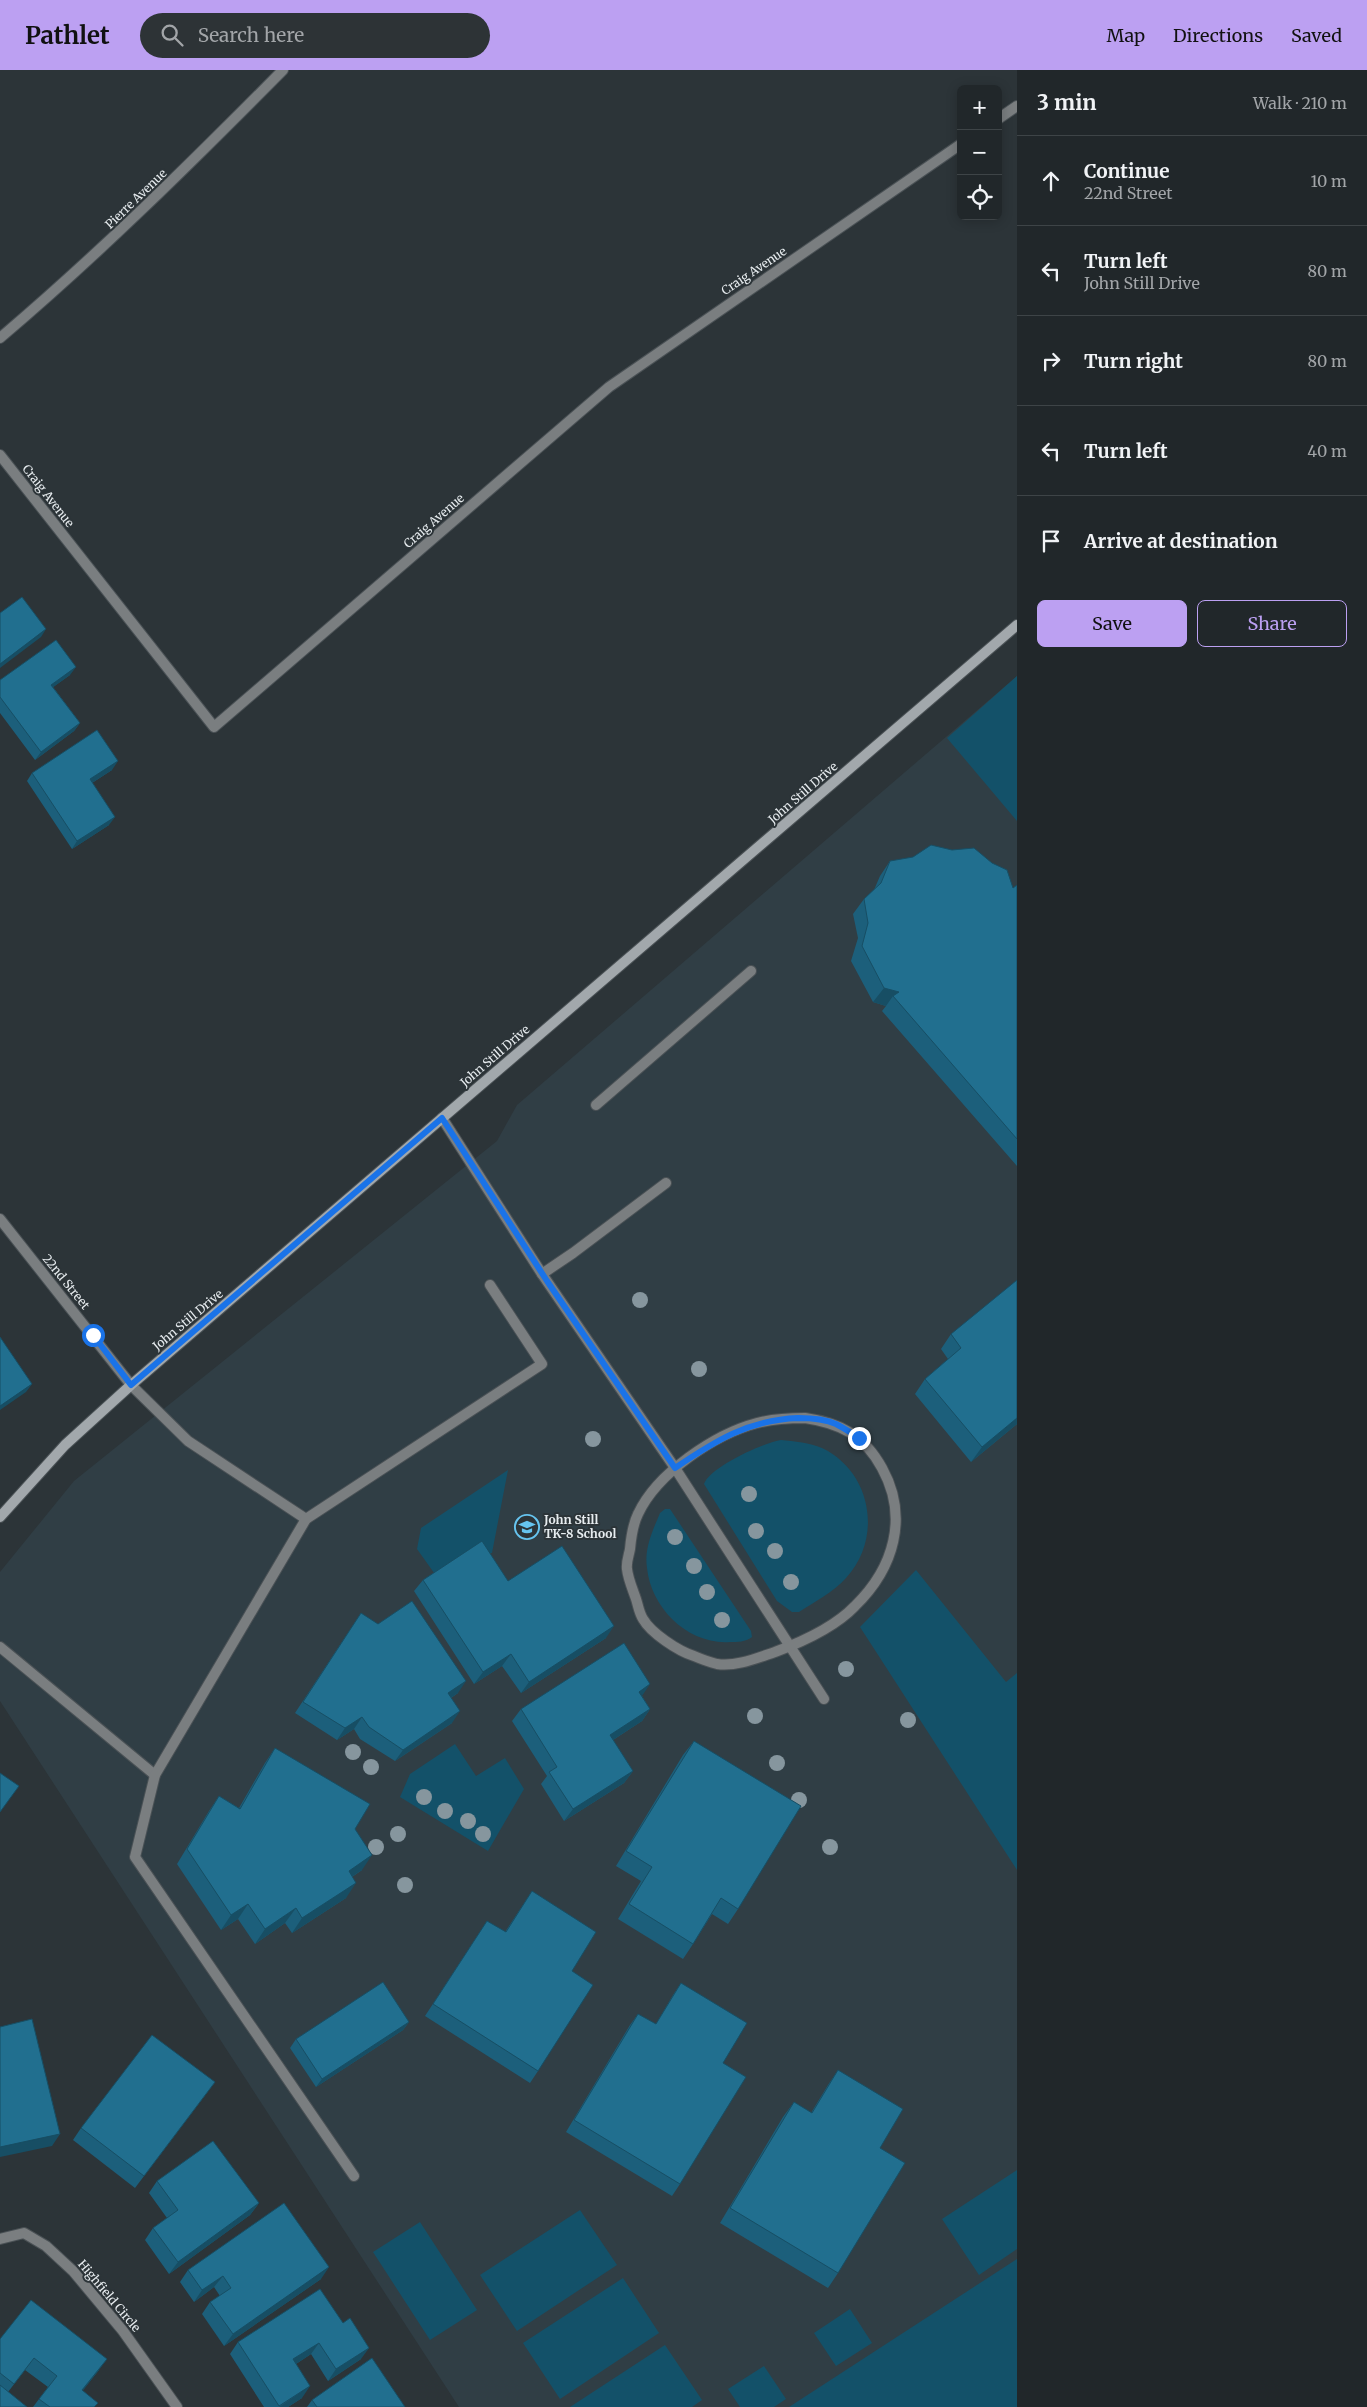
<!DOCTYPE html>
<html lang="en">
<head>
<meta charset="utf-8">
<style>
  body { margin:0; font-family:Merriweather,serif; background:#2d3336; color:#f1f3f6 }
  .controls { position:absolute; right:15px; top:15px; display:grid; overflow:hidden; border-radius:8px; box-shadow:0 2px 12px #0003 }
  .controls button { width:45px; height:45px; display:grid; place-items:center; padding:0; border:0; border-bottom:1px solid #3e4447; background:#21272a; color:#f1f3f6; font:25px sans-serif }
  .stop { position:absolute; width:15px; height:15px; margin:-11px; border:4px solid #1a73e8; border-radius:50%; background:#fff }
  .stop.end { background:#1a73e8; border-color:#fff; box-shadow:0 1px 5px #0008 }
  .list { margin:0; padding:0; list-style:none }
  h2 { display:flex; justify-content:space-between; align-items:center; height:65px; margin:0; padding:0 20px; font-size:21px }
  h2 small { font-size:16px; font-weight:400; color:#a2a5a8 }
  .list li { display:grid; grid-template-columns:32px 1fr auto; gap:15px; align-items:center; box-sizing:border-box; height:90px; padding:0 20px; border-top:1px solid #3e4447 }
  .list b { display:block; font-size:19px; white-space:nowrap }
  .list p { margin:0; font-size:16px; white-space:nowrap; color:#a2a5a8 }
  .list em { font-size:16px; font-style:normal; color:#a2a5a8 }
  .actions { display:flex; gap:10px; padding:15px 20px }
  .actions a { flex:1; padding:11px 0; border:1px solid #bca0f2; border-radius:8px; text-align:center; font-size:18px; color:#bca0f2 }
  .actions .main { background:#bca0f2; color:#111 }
  .icon { flex:none; width:28px; height:28px; fill:none; stroke:currentColor; stroke-width:2; stroke-linecap:round; stroke-linejoin:round }
  .map { position:relative; flex:none; width:1017px; height:2337px; overflow:hidden }
  header { display:flex; align-items:center; gap:30px; box-sizing:border-box; height:70px; padding:0 25px; background:#bca0f2; color:#111 }
  header strong { font-size:24px }
  nav { display:flex; gap:28px; margin-inline-start:auto; font-size:18px }
  .search { width:350px; height:45px; background:#2d3336; display:flex; align-items:center; gap:12px; box-sizing:border-box; padding:0 18px; border-radius:28px; color:#a2a5a8; font-size:19px }
  main { display:flex }
  aside { flex:1; background:#21272a }
  .map>svg:first-child { display:block }
  .built { fill:#303e45 }
  .green { fill:#135169 }
  .lines { fill:none; stroke-linecap:round; stroke-linejoin:round }
  .lane-casing { stroke:#4a5155; stroke-width:12 }
  .street-casing { stroke:#4a5155; stroke-width:12 }
  .secondary-casing { stroke:#4a5155; stroke-width:12 }
  .lane { stroke:#7a7e80; stroke-width:10 }
  .street { stroke:#7a7e80; stroke-width:10 }
  .secondary { stroke:#a2a8ac; stroke-width:10 }
  .tree { fill:#86969e }
  .wall { fill:#1c5f7b }
  .shaded-wall { fill:#174e64 }
  .building { fill:#216f8f; stroke:#174e64 }
  .route { stroke:#1a73e8; stroke-width:6 }
  .labels { text-anchor:middle; stroke-width:4; stroke-linejoin:round; paint-order:stroke }
  .street-label { font-size:12px; fill:#e7ecef; stroke:#2c3438 }
  .poi-label { font-size:12px; font-weight:bold; fill:#e7ecef; stroke:#2c3438; text-anchor:start }
</style>
</head>
<body>
<header>
<strong>Pathlet</strong>
<div class="search"><svg class="icon" aria-label="search" viewBox="0 0 24 24"><circle cx="10" cy="10" r="6"/><path d="M15 15l6 6"/></svg>Search here</div>
<nav><a>Map</a><a>Directions</a><a>Saved</a></nav>
</header>
<main>
<div class="map">
<svg width="1017" height="2337" viewBox="0 0 1017 2337">
  <rect width="100%" height="100%" fill="#2c3438"/>
  <polygon class="built" points="1017,606 1017,2337 459,2337 0,1631 0,1502 74,1411 497,1071 517,1035"/>
  <g class="green">
    <polygon points="1017,606 1017,751 947,668"/>
    <path d="M 781,1370 C 794,1371 810,1373 822,1378 C 872,1402 883,1468 846,1508 C 834,1522 814,1532 799,1542 L 792,1542 L 777,1531 L 704,1414 C 710,1397 763,1373 781,1370 Z"/>
    <polygon points="508,1400 492,1483 473,1483 437,1507 417,1479 421,1458"/>
    <path d="M 665,1439 L 670,1439 L 751,1561 L 752,1567 C 745,1572 738,1572 730,1572 C 688,1575 651,1538 647,1498 C 644,1478 653,1460 660,1443 Z"/>
    <polygon points="916,1500 1006,1612 1017,1603 1017,1800 860,1557"/>
    <polygon points="455,1674 476,1706 505,1688 524,1719 488,1781 400,1727 410,1704"/>
    <polygon points="1017,2100 1017,2179 979,2205 942,2149"/>
    <polygon points="580,2140 617,2195 517,2261 480,2205"/>
    <polygon points="420,2152 477,2240 430,2270 373,2182"/>
    <polygon points="1017,2189 1017,2337 789,2337"/>
    <polygon points="623,2208 659,2263 560,2329 523,2273"/>
    <polygon points="850,2239 872,2273 836,2296 814,2263"/>
    <polygon points="665,2275 702,2330 692,2337 570,2337"/>
    <polygon points="764,2296 786,2329 774,2337 740,2337 728,2319"/>
  </g>
  <g class="lines">
    <defs>
      <g id="lane">
        <polyline points="596,1035 751,901"/>
        <polyline points="442,1048 542,1204 675,1398 824,1629"/>
        <polyline points="542,1204 573,1183 666,1113"/>
        <polyline points="131,1315 188,1371 306,1449"/>
        <path d="M 805,1348 C 840,1353 864,1365 882,1398 C 909,1447 894,1498 855,1536 C 835,1557 802,1572 775,1582 C 757,1588 736,1597 717,1594 C 709,1592 701,1589 694,1586 C 678,1581 651,1563 643,1549 C 639,1543 638,1535 636,1529 C 633,1520 628,1509 627,1499 C 626,1492 629,1485 630,1479 C 631,1468 633,1454 638,1444 C 657,1403 715,1364 757,1353 C 772,1349 789,1348 805,1348 Z"/>
        <polyline points="0,1577 155,1705"/>
        <polyline points="354,2106 135,1787 155,1705 306,1449 542,1294 490,1215"/>
      </g>
      <g id="street">
        <polyline points="998,49 1017,36"/>
        <path d="M 0,268 C 100,183 191,93 283,0"/>
        <polyline points="0,385 214,657 609,317 961,74"/>
        <polyline points="0,1149 131,1315"/>
        <polyline points="0,2169 24,2163 46,2176 73,2201 123,2261 177,2337"/>
      </g>
      <polyline id="secondary" points="0,1447 65,1375 131,1315 1017,555"/>
    </defs>
    <use href="#lane" class="lane-casing"/>
    <use href="#street" class="street-casing"/>
    <use href="#secondary" class="secondary-casing"/>
    <use href="#lane" class="lane"/>
    <use href="#street" class="street"/>
    <use href="#secondary" class="secondary"/>
  </g>
  <g class="tree">
    <circle cx="640" cy="1230" r="8"/>
    <circle cx="699" cy="1299" r="8"/>
    <circle cx="593" cy="1369" r="8"/>
    <circle cx="749" cy="1424" r="8"/>
    <circle cx="756" cy="1461" r="8"/>
    <circle cx="675" cy="1467" r="8"/>
    <circle cx="775" cy="1481" r="8"/>
    <circle cx="694" cy="1496" r="8"/>
    <circle cx="791" cy="1512" r="8"/>
    <circle cx="707" cy="1522" r="8"/>
    <circle cx="722" cy="1550" r="8"/>
    <circle cx="846" cy="1599" r="8"/>
    <circle cx="755" cy="1646" r="8"/>
    <circle cx="908" cy="1650" r="8"/>
    <circle cx="353" cy="1682" r="8"/>
    <circle cx="777" cy="1693" r="8"/>
    <circle cx="371" cy="1697" r="8"/>
    <circle cx="424" cy="1727" r="8"/>
    <circle cx="799" cy="1730" r="8"/>
    <circle cx="445" cy="1741" r="8"/>
    <circle cx="468" cy="1751" r="8"/>
    <circle cx="398" cy="1764" r="8"/>
    <circle cx="483" cy="1764" r="8"/>
    <circle cx="376" cy="1777" r="8"/>
    <circle cx="830" cy="1777" r="8"/>
    <circle cx="405" cy="1815" r="8"/>
  </g>
  <g class="wall">
    <polygon points="70,605 53,617 80,653 74,661 35,690 0,643 0,610"/>
    <polygon points="112,700 92,713 109,755 72,779 27,711 32,703"/>
    <polygon points="890,791 1013,818 1017,815 1017,1096 882,941 886,936 873,932 851,891 858,868 853,844 864,829 874,820 880,806"/>
    <polygon points="951,1264 1017,1354 971,1392 915,1324 925,1309 948,1289 941,1279"/>
    <polygon points="423,1510 508,1511 606,1568 521,1623 502,1596 474,1614 414,1521"/>
    <polygon points="361,1543 458,1623 451,1628 452,1653 395,1691 360,1669 354,1659 337,1670 295,1643"/>
    <polygon points="642,1626 650,1639 642,1651 613,1670 633,1701 624,1713 564,1751 541,1714 547,1706 512,1651 521,1639"/>
    <polygon points="694,1671 738,1839 728,1854 712,1844 693,1874 683,1889 618,1849 641,1811 616,1796 683,1685"/>
    <polygon points="275,1678 355,1759 362,1800 352,1807 346,1828 292,1863 285,1853 255,1874 238,1849 221,1860 177,1794 209,1741 219,1726 239,1738 265,1693"/>
    <polygon points="532,1821 572,1901 538,2001 530,2013 425,1946 487,1851 505,1862"/>
    <polygon points="681,1913 723,1993 680,2114 672,2126 566,2062 630,1955 638,1944 656,1954 673,1925"/>
    <polygon points="409,1952 403,1960 316,2017 290,1978 296,1969"/>
    <polygon points="838,2000 880,2078 838,2203 828,2218 720,2153 783,2047 794,2032 811,2043 828,2015"/>
    <polygon points="215,2012 135,2118 73,2070 81,2058"/>
    <polygon points="157,2111 259,2133 250,2145 169,2204 145,2170 153,2158 167,2148 149,2123"/>
    <polygon points="188,2200 321,2209 224,2276 202,2244 210,2232 220,2226 214,2217 194,2232 180,2212"/>
    <polygon points="343,2253 361,2289 328,2311 311,2284 296,2294 302,2328 288,2337 264,2337 230,2284 238,2272"/>
    <polygon points="0,2269 99,2300 82,2321 95,2337 33,2337 48,2317 25,2300 8,2322 0,2337"/>
    <polygon points="312,2330 405,2337 307,2337"/>
  </g>
  <g class="shaded-wall">
    <polygon points="46,559 41,567 0,598 0,594"/>
    <polygon points="76,597 70,605 45,623 51,615"/>
    <polygon points="80,653 74,661 35,690 41,682"/>
    <polygon points="118,691 112,700 84,718 90,709"/>
    <polygon points="115,747 109,755 72,779 77,771"/>
    <polygon points="884,918 899,922 893,926 886,936 873,932"/>
    <polygon points="32,1314 26,1322 0,1340 0,1336"/>
    <polygon points="1017,1348 1017,1354 971,1392 982,1377"/>
    <polygon points="614,1556 606,1568 521,1623 529,1612"/>
    <polygon points="511,1584 502,1596 474,1614 483,1602"/>
    <polygon points="466,1611 458,1623 440,1635 448,1623"/>
    <polygon points="650,1614 642,1626 639,1622"/>
    <polygon points="650,1639 642,1651 602,1677 610,1665"/>
    <polygon points="460,1641 452,1653 395,1691 403,1680"/>
    <polygon points="362,1647 354,1659 337,1670 345,1658"/>
    <polygon points="633,1701 624,1713 564,1751 573,1739"/>
    <polygon points="372,1785 362,1800 338,1816 349,1801"/>
    <polygon points="356,1813 346,1828 292,1863 302,1848"/>
    <polygon points="248,1834 238,1849 221,1860 231,1845"/>
    <polygon points="296,1838 285,1853 255,1874 265,1859"/>
    <polygon points="409,1952 403,1960 316,2017 322,2009"/>
    <polygon points="60,2064 52,2076 0,2087 0,2077"/>
    <polygon points="259,2133 250,2145 169,2204 178,2192"/>
    <polygon points="329,2197 321,2209 224,2276 233,2264"/>
    <polygon points="223,2206 214,2217 194,2232 202,2220"/>
    <polygon points="319,2273 311,2284 285,2301 293,2289"/>
    <polygon points="369,2278 361,2289 328,2311 336,2299"/>
    <polygon points="107,2289 99,2300 74,2332 82,2320"/>
    <polygon points="310,2316 302,2328 288,2337 279,2337"/>
  </g>
  <g class="building">
    <polygon points="22,527 46,559 0,594 0,543"/>
    <polygon points="56,570 76,597 51,615 80,653 41,682 0,627 0,610"/>
    <polygon points="97,660 118,691 90,709 115,747 77,771 32,703"/>
    <polygon points="931,775 952,780 974,778 992,793 1007,800 1013,818 1017,815 1017,1069 893,926 899,922 884,918 862,876 868,853 864,829 881,813 890,791 913,787"/>
    <polygon points="1017,1210 1017,1348 982,1377 925,1309 961,1278 951,1264"/>
    <polygon points="0,1267 32,1314 0,1336"/>
    <polygon points="482,1471 508,1511 562,1476 614,1556 529,1612 511,1584 483,1602 423,1510"/>
    <polygon points="412,1531 466,1611 448,1623 460,1641 403,1680 369,1657 362,1647 345,1658 303,1632 361,1543 378,1554"/>
    <polygon points="624,1573 650,1614 639,1622 650,1639 610,1665 633,1701 573,1739 549,1702 557,1697 521,1639"/>
    <polygon points="694,1671 801,1736 738,1839 721,1828 693,1874 629,1834 652,1797 626,1781"/>
    <polygon points="275,1678 370,1734 355,1759 372,1785 349,1801 356,1813 302,1848 296,1838 265,1859 248,1834 231,1845 187,1779 219,1726 240,1739"/>
    <polygon points="0,1703 19,1716 0,1742"/>
    <polygon points="532,1821 596,1862 572,1901 593,1915 538,2001 433,1934 487,1851 506,1862"/>
    <polygon points="383,1912 409,1952 322,2009 296,1969"/>
    <polygon points="681,1913 747,1953 723,1993 746,2007 680,2114 574,2050 638,1944 656,1954"/>
    <polygon points="32,1949 60,2064 0,2077 0,1957"/>
    <polygon points="152,1965 215,2012 144,2106 81,2058"/>
    <polygon points="838,2000 903,2039 880,2078 905,2093 838,2203 730,2138 794,2032 812,2043"/>
    <polygon points="213,2071 259,2133 178,2192 153,2158 178,2140 157,2111"/>
    <polygon points="284,2133 329,2197 233,2264 210,2232 231,2218 223,2206 202,2220 188,2200"/>
    <polygon points="320,2219 343,2253 350,2248 369,2278 336,2299 319,2273 293,2289 310,2316 279,2336 238,2272"/>
    <polygon points="31,2230 107,2289 82,2320 98,2333 94,2337 50,2337 39,2329 57,2306 34,2288 14,2314 0,2303 0,2269"/>
    <polygon points="372,2288 405,2337 317,2337 312,2330"/>
    <polygon points="0,2315 27,2337 0,2337"/>
  </g>
  <g class="lines">
    <path class="route" d="M 93,1265 L 131,1315 L 442,1048 L 547,1211 L 675,1398 C 715,1371 748,1350 798,1348 C 809,1348 825,1349 836,1354 C 844,1358 851,1363 859,1368"/>
  </g>
  <defs>
    <symbol id="school-ring" viewBox="-11 -11 22 22"><circle r="9.5" fill="#2c3438" stroke="#66c4ef" stroke-width="1.5"/><path d="M0-5L7-2L0 1L-7-2ZM-4 1L0 2.5L4 1V4Q0 6-4 4Z" fill="#66c4ef"/></symbol>
  </defs>
  <g fill-rule="evenodd">
    <use href="#school-ring" x="513" y="1443" width="28" height="28"/>
  </g>
  <g class="labels">
    <g class="street-label">
      <text transform="translate(136 129) rotate(-44)" y="4">Pierre Avenue</text>
      <text transform="translate(754 201) rotate(-34)" y="4">Craig Avenue</text>
      <text transform="translate(48 426) rotate(52)" y="4">Craig Avenue</text>
      <text transform="translate(434 451) rotate(-41)" y="4">Craig Avenue</text>
      <text transform="translate(803 723) rotate(-41)" y="4">John Still Drive</text>
      <text transform="translate(495 986) rotate(-41)" y="4">John Still Drive</text>
      <text transform="translate(66 1212) rotate(51)" y="4">22nd Street</text>
      <text transform="translate(188 1250) rotate(-40)" y="4">John Still Drive</text>
      <text transform="translate(109 2226) rotate(50)" y="4">Highfield Circle</text>
    </g>
    <g class="poi-label">
      <text x="544" y="1454">John Still<tspan x="544" dy="14">TK-8 School</tspan></text>
    </g>
  </g>
</svg>
<div class="controls">
<button>+</button>
<button>−</button>
<button><svg class="icon" aria-label="locate" viewBox="0 0 24 24"><circle cx="12" cy="12" r="6"/><path d="M12 2v4M12 18v4M2 12h4M18 12h4"/></svg></button>
</div>
<div class="stop" style="left:93px;top:1265px"></div>
<div class="stop end" style="left:859px;top:1368px"></div>
</div>
<aside>
<h2>3 min<small>Walk · 210 m</small></h2>
<ul class="list">
<li><svg class="icon" aria-label="ahead" viewBox="0 0 24 24"><path d="M12 20V5M6 11l6-6 6 6"/></svg><div><b>Continue</b><p>22nd Street</p></div><em>10 m</em></li>
<li><svg class="icon" aria-label="left" viewBox="0 0 24 24"><path d="M17 20v-9H6M10 6l-5 5 5 5"/></svg><div><b>Turn left</b><p>John Still Drive</p></div><em>80 m</em></li>
<li><svg class="icon" aria-label="right" viewBox="0 0 24 24"><path d="M7 20v-9h11M14 6l5 5-5 5"/></svg><div><b>Turn right</b></div><em>80 m</em></li>
<li><svg class="icon" aria-label="left" viewBox="0 0 24 24"><path d="M17 20v-9H6M10 6l-5 5 5 5"/></svg><div><b>Turn left</b></div><em>40 m</em></li>
<li><svg class="icon" aria-label="arrive" viewBox="0 0 24 24"><path d="M6 21V4h12l-3 4 3 4H6"/></svg><div><b>Arrive at destination</b></div></li>
</ul>
<div class="actions"><a class="main">Save</a><a>Share</a></div>
</aside>
</main>
</body>
</html>
